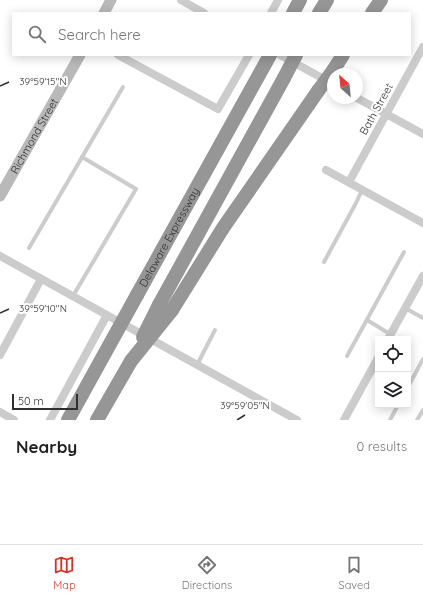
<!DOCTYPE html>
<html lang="en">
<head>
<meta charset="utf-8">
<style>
  body { margin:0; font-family:Quicksand,sans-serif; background:#f2f2f2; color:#202124 }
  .controls { position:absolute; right:12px; bottom:12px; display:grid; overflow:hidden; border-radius:0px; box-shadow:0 2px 10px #0003 }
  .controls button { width:36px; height:36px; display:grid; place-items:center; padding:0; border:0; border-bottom:1px solid #e0e0e0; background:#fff; color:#202124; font:20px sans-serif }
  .compass { position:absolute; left:327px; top:68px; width:36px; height:36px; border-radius:50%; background:#fff; box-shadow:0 2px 10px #0003; rotate:333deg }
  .scale { position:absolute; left:12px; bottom:10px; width:66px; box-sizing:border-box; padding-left:4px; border:2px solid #2f2f2f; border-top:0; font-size:11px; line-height:14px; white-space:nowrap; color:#2f2f2f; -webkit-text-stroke:3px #fff; paint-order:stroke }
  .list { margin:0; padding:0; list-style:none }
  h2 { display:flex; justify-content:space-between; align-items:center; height:52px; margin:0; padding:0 16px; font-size:17px }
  h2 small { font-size:13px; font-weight:400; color:#757577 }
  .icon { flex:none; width:22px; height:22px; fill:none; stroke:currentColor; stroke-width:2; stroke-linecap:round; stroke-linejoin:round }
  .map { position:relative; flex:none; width:423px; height:420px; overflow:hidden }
  .search { position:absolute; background:#fff; box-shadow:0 2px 10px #0003; left:12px; right:12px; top:12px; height:44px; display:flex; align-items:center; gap:10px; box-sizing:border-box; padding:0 14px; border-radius:0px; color:#757577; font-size:15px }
  .sheet { height:124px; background:#fff }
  nav { display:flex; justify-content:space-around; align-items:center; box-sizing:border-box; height:56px; border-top:1px solid #e0e0e0; background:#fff; font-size:11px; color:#757577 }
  nav a { display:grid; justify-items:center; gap:2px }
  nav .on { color:#d93025 }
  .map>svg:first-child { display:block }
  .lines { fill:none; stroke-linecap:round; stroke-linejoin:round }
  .service { stroke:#ccc; stroke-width:4 }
  .minor { stroke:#ccc; stroke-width:8 }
  .secondary { stroke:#b9b9b9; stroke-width:11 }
  .motorway { stroke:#969696; stroke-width:14 }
  .motorway-bridge { stroke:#969696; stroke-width:14 }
  .ticks { fill:none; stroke:#2f2f2f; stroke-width:1.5 }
  .labels { text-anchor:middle; stroke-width:4; stroke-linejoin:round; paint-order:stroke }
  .street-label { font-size:11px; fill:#2f2f2f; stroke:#fff }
  .ticks-label { font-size:10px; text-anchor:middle; fill:#2f2f2f; stroke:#fff; stroke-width:4; stroke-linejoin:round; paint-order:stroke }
</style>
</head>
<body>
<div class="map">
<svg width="423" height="420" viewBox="0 0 423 420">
  <rect width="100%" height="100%" fill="#fff"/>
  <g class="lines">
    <g class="service">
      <polyline points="29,248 123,87"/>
      <polyline points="324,262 356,203 362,190"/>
      <polyline points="73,296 136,189 82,157"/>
      <polyline points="405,308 423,318"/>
      <polyline points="367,320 390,334"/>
      <polyline points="347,356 404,252"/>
      <polyline points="197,365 215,330"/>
      <polyline points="408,387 423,359"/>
      <polyline points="390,420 398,405"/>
      <polyline points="417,420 423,410"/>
    </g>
    <g class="minor">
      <polyline points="181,0 204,13"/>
      <polyline points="271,13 278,0"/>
      <polyline points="118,55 218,109 249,55"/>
      <polyline points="280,55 333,84"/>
      <polyline points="357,98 423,134"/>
      <polyline points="326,170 423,223"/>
      <polyline points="349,182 423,47"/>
      <polyline points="0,256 297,420"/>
      <polyline points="388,339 423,276"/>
      <polyline points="0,355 41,279"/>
      <polyline points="0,412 14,420"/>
      <polyline points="50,420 107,315"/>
      <polyline points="344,420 378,358"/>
    </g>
    <g class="secondary">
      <polyline points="104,13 111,0"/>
      <path id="s1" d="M 0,196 L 80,55"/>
    </g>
    <g class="motorway">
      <polyline points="293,13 300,0"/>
      <polyline points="319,13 327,0"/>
      <polyline points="372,13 381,0"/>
      <polyline points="334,69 343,55"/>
      <path id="s2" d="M 137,295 L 270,55"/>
      <polyline points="159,305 284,78"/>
      <polyline points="172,310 223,228 318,91"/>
      <polyline points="97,420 131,361"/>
    </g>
    <g class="motorway-bridge">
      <polyline points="284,78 296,55"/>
      <polyline points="318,91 334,69"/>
      <polyline points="143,337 159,305"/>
      <polyline points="131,361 172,310"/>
      <polyline points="68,420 137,295"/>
    </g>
  </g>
  <path class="ticks" d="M 0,86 L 9,82M 0,313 L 9,309M 237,420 L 245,415"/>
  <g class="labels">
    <g class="street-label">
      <text transform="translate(376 109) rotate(-61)" y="4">Bath Street</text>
      <text dy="4" stroke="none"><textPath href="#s1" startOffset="69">Richmond Street</textPath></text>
      <text dy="4" stroke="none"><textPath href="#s2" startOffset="66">Delaware Expressway</textPath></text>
    </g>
  </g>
  <g class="ticks-label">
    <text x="43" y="85">39°59'15"N</text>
    <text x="43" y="312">39°59'10"N</text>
    <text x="245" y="409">39°59'05"N</text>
  </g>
</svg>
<div class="controls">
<button><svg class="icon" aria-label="locate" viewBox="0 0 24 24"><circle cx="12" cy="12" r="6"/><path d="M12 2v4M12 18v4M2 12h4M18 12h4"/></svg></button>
<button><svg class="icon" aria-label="layers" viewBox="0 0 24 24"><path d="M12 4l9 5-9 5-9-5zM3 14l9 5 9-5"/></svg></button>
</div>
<svg class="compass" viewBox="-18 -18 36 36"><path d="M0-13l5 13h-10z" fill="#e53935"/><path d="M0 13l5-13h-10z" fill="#757577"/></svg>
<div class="scale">50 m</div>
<div class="search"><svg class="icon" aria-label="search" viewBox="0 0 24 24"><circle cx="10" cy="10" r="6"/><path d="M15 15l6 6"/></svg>Search here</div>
</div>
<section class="sheet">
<h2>Nearby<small>0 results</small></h2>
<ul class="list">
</ul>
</section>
<nav>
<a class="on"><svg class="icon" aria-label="map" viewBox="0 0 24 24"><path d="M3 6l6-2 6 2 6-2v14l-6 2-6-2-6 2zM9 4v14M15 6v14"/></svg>Map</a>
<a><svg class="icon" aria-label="directions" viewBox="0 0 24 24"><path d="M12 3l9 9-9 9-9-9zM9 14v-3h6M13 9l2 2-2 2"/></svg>Directions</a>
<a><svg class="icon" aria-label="saved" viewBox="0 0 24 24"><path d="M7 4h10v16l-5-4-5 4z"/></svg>Saved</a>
</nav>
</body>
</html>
